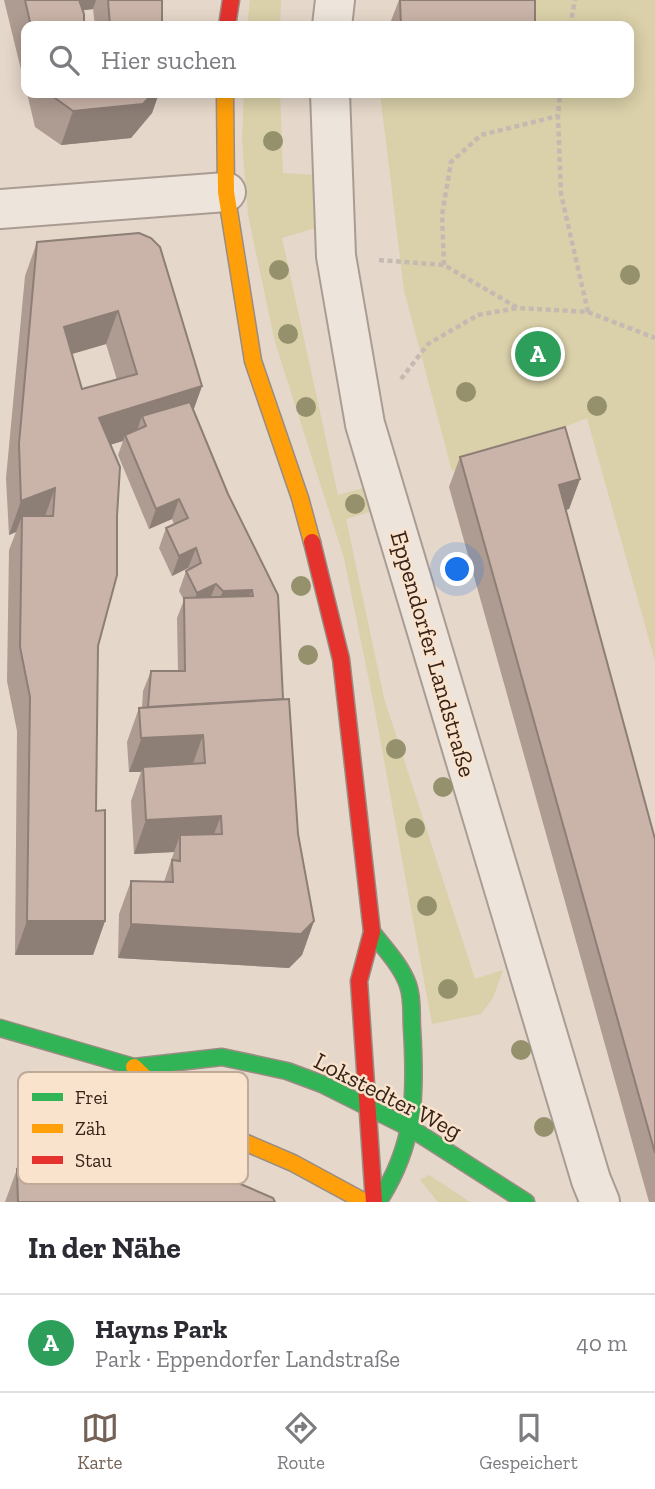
<!DOCTYPE html>
<html lang="de">
<head>
<meta charset="utf-8">
<style>
  body { margin:0; font-family:"Zilla Slab",serif; background:#f7f7f7; color:#2b2b33 }
  .you { position:absolute; left:458px; top:570px; width:24px; height:24px; margin:-18px; border:5px solid #fff; border-radius:50%; background:#1a73e8; box-shadow:0 0 0 10px #1a73e833 }
  .badge { display:grid; place-items:center; width:46px; height:46px; border-radius:50%; background:#756257; color:#fff; font-size:23px; font-weight:700 }
  .pin { position:absolute; translate:-50% -50%; border:4px solid #fff; box-shadow:0 2px 7px #0006 }
  .list { margin:0; padding:0; list-style:none }
  h2 { display:flex; justify-content:space-between; align-items:center; height:91px; margin:0; padding:0 28px; font-size:30px }
  h2 small { font-size:23px; font-weight:400; color:#7c7c81 }
  .list li { display:grid; grid-template-columns:46px 1fr auto; gap:21px; align-items:center; box-sizing:border-box; height:98px; padding:0 28px; border-top:2px solid #e1e1e2 }
  .list b { display:block; font-size:26px; white-space:nowrap }
  .list p { margin:0; font-size:23px; white-space:nowrap; color:#7c7c81 }
  .list em { font-size:23px; font-style:normal; color:#7c7c81 }
  .icon { flex:none; width:38px; height:38px; fill:none; stroke:currentColor; stroke-width:2; stroke-linecap:round; stroke-linejoin:round }
  .map { position:relative; flex:none; width:655px; height:1202px; overflow:hidden }
  .search { position:absolute; background:#fff; box-shadow:0 4px 18px #0003; left:21px; right:21px; top:21px; height:77px; display:flex; align-items:center; gap:18px; box-sizing:border-box; padding:0 24px; border-radius:14px; color:#7c7c81; font-size:26px }
  .sheet { height:189px; background:#fff }
  nav { display:flex; justify-content:space-around; align-items:center; box-sizing:border-box; height:98px; border-top:2px solid #e1e1e2; background:#fff; font-size:19px; color:#7c7c81 }
  nav a { display:grid; justify-items:center; gap:4px }
  nav .on { color:#756257 }
  .map>svg:first-child { display:block }
  .green { fill:#dad0a9 }
  .lines { fill:none; stroke-linecap:round; stroke-linejoin:round }
  .street-casing { stroke:#aa9c93; stroke-width:42 }
  .fast-casing { stroke:#998c82; stroke-width:19 }
  .slow-casing { stroke:#998c82; stroke-width:19 }
  .jam-casing { stroke:#998c82; stroke-width:19 }
  .path { stroke:#c5bab2; stroke-width:4.5; stroke-dasharray:5 3.5; stroke-linecap:butt }
  .street { stroke:#ede4db; stroke-width:38 }
  .fast { stroke:#30b455; stroke-width:16 }
  .slow { stroke:#ff9f0a; stroke-width:16 }
  .jam { stroke:#e5322d; stroke-width:16 }
  .tree { fill:#95916c }
  .wall { fill:#ae9b91; fill-rule:evenodd }
  .shaded-wall { fill:#8d7e76 }
  .building { fill:#cab4a9; stroke:#8d7e76; stroke-width:2; fill-rule:evenodd }
  .labels { text-anchor:middle; stroke-width:5; stroke-linejoin:round; paint-order:stroke }
  .street-label { font-size:24px; fill:#38231a; stroke:#f9e3cc }
  .key { fill:#f9e3cc; stroke:#bfa997; stroke-width:2 }
  .key-label { font-size:19px; fill:#38231a }
</style>
</head>
<body>
<div class="map">
<svg width="655" height="1202" viewBox="0 0 655 1202">
  <rect width="100%" height="100%" fill="#e5d7c9"/>
  <g class="green">
    <polygon points="250,0 281,0 280,26 247,26"/>
    <polygon points="535,0 655,0 655,661 587,418 452,471 404,290 380,93 629,93 629,26 535,26"/>
    <polygon points="244,93 280,93 283,173 315,175 319,227 282,238 338,495 371,486 377,510 346,519 384,698 475,979 503,970 493,998 481,1014 432,1024 374,705 344,558 275,342 248,215 242,141"/>
    <polygon points="429,1175 470,1202 438,1202 420,1180"/>
  </g>
  <g class="lines">
    <defs>
      <g id="street">
        <polyline points="332,26 335,0"/>
        <polyline points="330,93 336,256 365,424 591,1180 600,1202"/>
        <polyline points="0,209 226,192"/>
      </g>
      <g id="fast">
        <path d="M 372,932 C 384,948 401,965 408,985 C 413,999 411,1014 412,1028 C 416,1094 416,1145 378,1202"/>
        <polyline points="0,1028 134,1067 222,1057 287,1071 322,1084 412,1129 526,1202"/>
      </g>
      <g id="slow">
        <polyline points="225,93 226,192 253,361 300,498 312,542"/>
        <polyline points="134,1067 163,1095 193,1117 216,1130 293,1163 365,1202"/>
      </g>
      <g id="jam">
        <polyline points="227,26 231,0"/>
        <polyline points="312,542 341,659 372,932 359,981 374,1202"/>
      </g>
    </defs>
    <use href="#street" class="street-casing"/>
    <use href="#fast" class="fast-casing"/>
    <use href="#slow" class="slow-casing"/>
    <use href="#jam" class="jam-casing"/>
    <g class="path">
      <polyline points="570,26 575,0"/>
      <polyline points="379,260 444,265 518,308 588,312 561,194 558,116 560,93"/>
      <polyline points="444,265 442,215 451,162 481,135 558,116"/>
      <polyline points="588,312 655,338"/>
      <polyline points="401,379 428,344 478,315 517,308"/>
    </g>
    <use href="#street" class="street"/>
    <use href="#fast" class="fast"/>
    <use href="#slow" class="slow"/>
    <use href="#jam" class="jam"/>
  </g>
  <g class="tree">
    <circle cx="273" cy="141" r="10"/>
    <circle cx="279" cy="270" r="10"/>
    <circle cx="630" cy="275" r="10"/>
    <circle cx="288" cy="334" r="10"/>
    <circle cx="466" cy="392" r="10"/>
    <circle cx="597" cy="406" r="10"/>
    <circle cx="306" cy="407" r="10"/>
    <circle cx="355" cy="504" r="10"/>
    <circle cx="301" cy="586" r="10"/>
    <circle cx="308" cy="655" r="10"/>
    <circle cx="396" cy="749" r="10"/>
    <circle cx="443" cy="787" r="10"/>
    <circle cx="415" cy="828" r="10"/>
    <circle cx="427" cy="906" r="10"/>
    <circle cx="448" cy="989" r="10"/>
    <circle cx="521" cy="1050" r="10"/>
    <circle cx="544" cy="1127" r="10"/>
  </g>
  <g class="wall">
    <polygon points="4,0 162,0 162,26 95,26 93,9 83,10 84,26 26,26 26,90"/>
    <polygon points="399,0 535,0 535,26 389,26"/>
    <polygon points="27,93 159,93 152,113 131,138 61,145 35,127"/>
    <path d="M 139,233 L 202,386 L 193,410 L 228,494 L 283,699 L 298,834 L 314,921 L 302,955 L 289,968 L 118,958 L 119,914 L 131,881 L 164,882 L 174,852 L 134,854 L 131,801 L 141,772 L 129,772 L 127,742 L 139,708 L 142,708 L 143,691 L 151,671 L 178,671 L 177,618 L 184,600 L 179,591 L 186,571 L 189,569 L 188,568 L 172,576 L 159,548 L 166,528 L 174,524 L 172,519 L 149,529 L 118,455 L 123,441 L 111,444 L 98,646 L 96,811 L 105,921 L 93,955 L 15,955 L 17,731 L 7,681 L 9,550 L 16,532 L 9,535 L 6,478 L 25,276 L 37,242 ZM 106,344 L 117,380 L 82,389 L 72,354 Z"/>
    <polygon points="460,457 580,479 569,509 566,510 655,839 655,1202 649,1202 449,487"/>
    <polygon points="17,1169 275,1202 5,1202"/>
  </g>
  <g class="shaded-wall">
    <polygon points="66,0 96,0 93,9 78,11"/>
    <polygon points="153,93 159,93 152,113 131,138 61,145 73,111"/>
    <polygon points="118,311 106,344 51,360 64,327"/>
    <polygon points="202,386 190,420 146,426 142,416 135,436 125,435 123,441 87,452 99,418"/>
    <polygon points="580,479 569,509 548,515 559,485"/>
    <polygon points="55,488 43,522 22,516 16,532 9,535 21,501"/>
    <polygon points="179,499 172,519 149,529 156,509"/>
    <polygon points="196,548 188,568 172,576 179,556"/>
    <polygon points="216,584 208,604 189,613 197,593"/>
    <polygon points="252,590 245,610 215,611 223,591"/>
    <polygon points="148,721 203,735 191,769 143,767 141,772 129,772"/>
    <polygon points="221,816 208,850 180,835 174,852 134,854 146,820"/>
    <polygon points="27,921 105,921 93,955 15,955"/>
    <polygon points="314,921 302,955 289,968 118,958 131,924"/>
  </g>
  <g class="building">
    <polygon points="25,0 79,0 84,14 84,26 31,26"/>
    <polygon points="108,0 162,0 162,26 110,26"/>
    <polygon points="400,0 535,0 535,26 401,26"/>
    <polygon points="48,93 153,93 143,104 73,111"/>
    <path d="M 139,233 L 151,238 L 160,247 L 202,386 L 99,418 L 120,467 L 117,516 L 117,575 L 98,646 L 96,811 L 105,810 L 105,921 L 27,921 L 30,697 L 20,647 L 22,516 L 53,516 L 55,488 L 21,501 L 19,444 L 37,242 ZM 118,311 L 137,374 L 82,389 L 64,327 Z"/>
    <polygon points="190,402 228,494 278,595 283,699 148,707 151,671 185,671 184,598 253,596 252,590 223,591 216,584 197,593 186,571 201,563 196,548 179,556 166,528 188,518 179,499 156,509 125,435 146,426 142,416"/>
    <polygon points="565,427 580,479 559,485 655,839 655,1153 460,457"/>
    <polygon points="289,699 298,834 314,921 301,934 131,924 131,881 173,882 172,860 180,861 180,835 222,834 221,816 146,820 143,767 205,763 203,735 141,738 139,708"/>
    <polygon points="67,1115 137,1144 185,1160 273,1198 275,1202 18,1202 17,1169"/>
  </g>
  <g class="labels">
    <g class="street-label">
      <text transform="translate(433 654) rotate(74)" y="8">Eppendorfer Landstraße</text>
      <text transform="translate(388 1096) rotate(27)" y="8">Lokstedter Weg</text>
    </g>
  </g>
  <rect x="18" y="1072" width="230" height="112" rx="10" class="key"/>
  <rect x="32" y="1093" width="31" height="8" fill="#30b455"/>
  <rect x="32" y="1124" width="31" height="9" fill="#ff9f0a"/>
  <rect x="32" y="1156" width="31" height="8" fill="#e5322d"/>
  <g class="key-label">
    <text x="75" y="1104">Frei</text>
    <text x="75" y="1135">Zäh</text>
    <text x="75" y="1167">Stau</text>
  </g>
</svg>
<div class="you"></div>
<div class="pin badge" style="left:538px;top:354px;background:#2e9e5b">A</div>
<div class="search"><svg class="icon" aria-label="search" viewBox="0 0 24 24"><circle cx="10" cy="10" r="6"/><path d="M15 15l6 6"/></svg>Hier suchen</div>
</div>
<section class="sheet">
<h2>In der Nähe<small></small></h2>
<ul class="list">
<li><span class="badge" style="background:#2e9e5b">A</span><div><b>Hayns Park</b><p>Park · Eppendorfer Landstraße</p></div><em>40 m</em></li>
</ul>
</section>
<nav>
<a class="on"><svg class="icon" aria-label="map" viewBox="0 0 24 24"><path d="M3 6l6-2 6 2 6-2v14l-6 2-6-2-6 2zM9 4v14M15 6v14"/></svg>Karte</a>
<a><svg class="icon" aria-label="directions" viewBox="0 0 24 24"><path d="M12 3l9 9-9 9-9-9zM9 14v-3h6M13 9l2 2-2 2"/></svg>Route</a>
<a><svg class="icon" aria-label="saved" viewBox="0 0 24 24"><path d="M7 4h10v16l-5-4-5 4z"/></svg>Gespeichert</a>
</nav>
</body>
</html>
